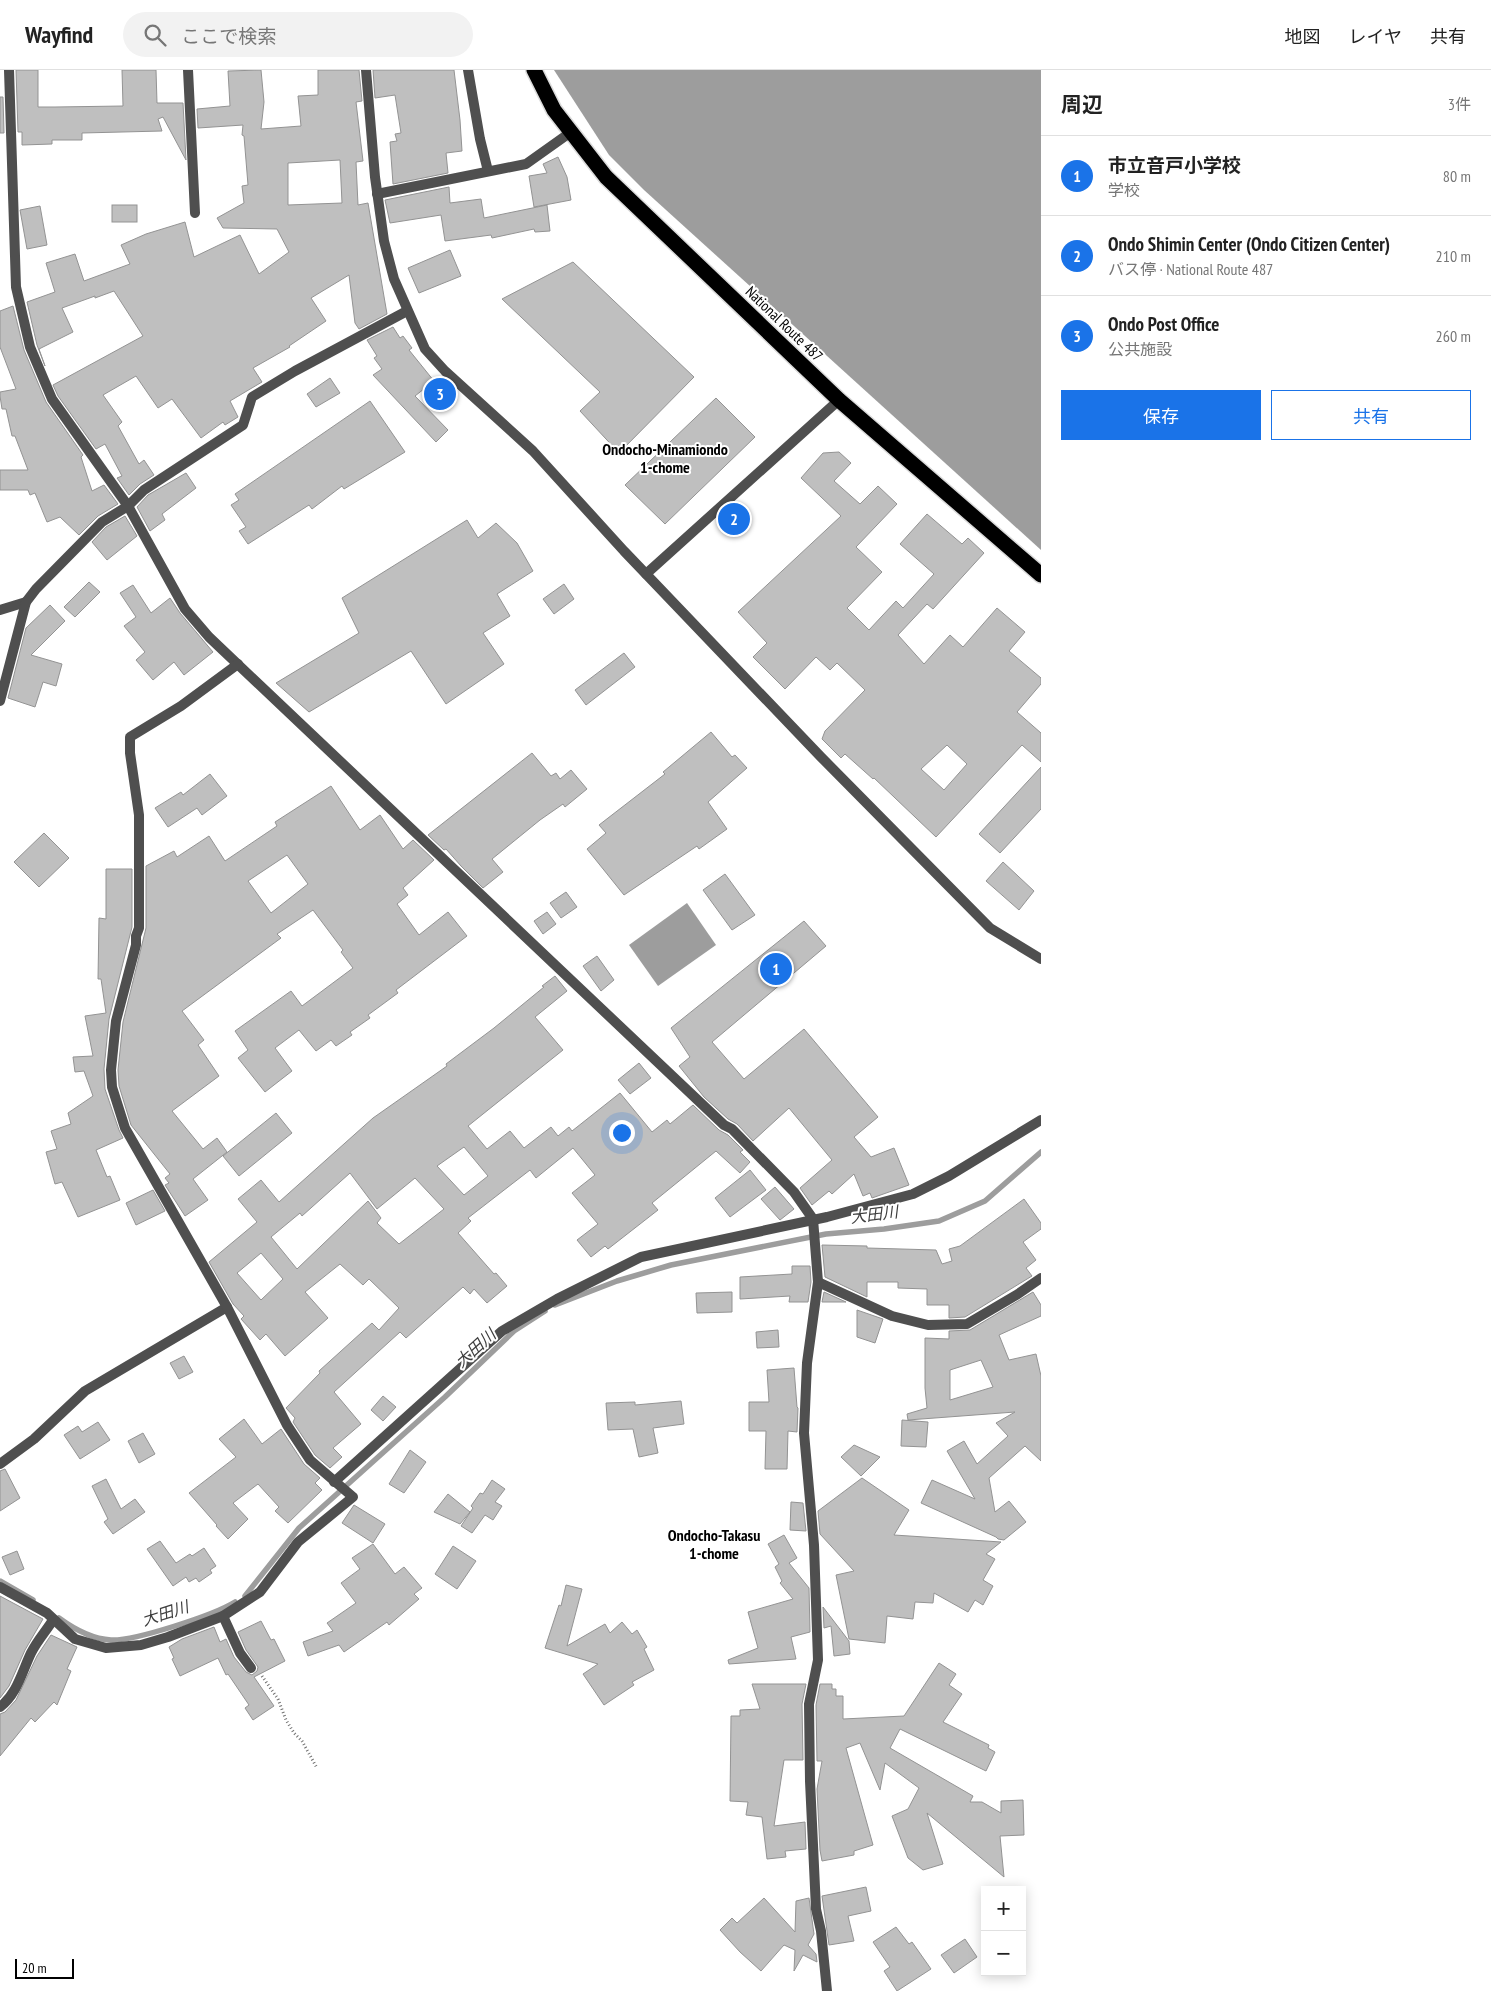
<!DOCTYPE html>
<html lang="ja">
<head>
<meta charset="utf-8">
<style>
  body { margin:0; font-family:"PT Sans Narrow","Noto Sans JP",sans-serif; background:#f2f2f2; color:#222 }
  .controls { position:absolute; right:15px; bottom:15px; display:grid; overflow:hidden; border-radius:0px; box-shadow:0 2px 12px #0003 }
  .controls button { width:45px; height:45px; display:grid; place-items:center; padding:0; border:0; border-bottom:1px solid #e0e0e0; background:#fff; color:#222; font:25px sans-serif }
  .scale { position:absolute; left:15px; bottom:12px; width:59px; box-sizing:border-box; padding-left:5px; border:2px solid #000; border-top:0; font-size:14px; line-height:18px; white-space:nowrap; color:#000; -webkit-text-stroke:4px #fff; paint-order:stroke }
  .you { position:absolute; left:621px; top:1062px; width:18px; height:18px; margin:-12px; border:4px solid #fff; border-radius:50%; background:#1a73e8; box-shadow:0 0 0 8px #1a73e833 }
  .badge { display:grid; place-items:center; width:32px; height:32px; border-radius:50%; background:#1a73e8; color:#fff; font-size:16px; font-weight:700 }
  .pin { position:absolute; translate:-50% -50%; border:2px solid #fff; box-shadow:0 1px 5px #0006 }
  .list { margin:0; padding:0; list-style:none }
  h2 { display:flex; justify-content:space-between; align-items:center; height:65px; margin:0; padding:0 20px; font-size:21px }
  h2 small { font-size:16px; font-weight:400; color:#767676 }
  .list li { display:grid; grid-template-columns:32px 1fr auto; gap:15px; align-items:center; box-sizing:border-box; height:80px; padding:0 20px; border-top:1px solid #e0e0e0 }
  .list b { display:block; font-size:19px; white-space:nowrap }
  .list p { margin:0; font-size:16px; white-space:nowrap; color:#767676 }
  .list em { font-size:16px; font-style:normal; color:#767676 }
  .actions { display:flex; gap:10px; padding:15px 20px }
  .actions a { flex:1; padding:11px 0; border:1px solid #1a73e8; border-radius:0px; text-align:center; font-size:18px; color:#1a73e8 }
  .actions .main { background:#1a73e8; color:#fff }
  .icon { flex:none; width:28px; height:28px; fill:none; stroke:currentColor; stroke-width:2; stroke-linecap:round; stroke-linejoin:round }
  .map { position:relative; flex:none; width:1041px; height:1921px; overflow:hidden }
  header { display:flex; align-items:center; gap:30px; box-sizing:border-box; height:70px; padding:0 25px; background:#fff; border-bottom:1px solid #e0e0e0 }
  header strong { font-size:24px }
  nav { display:flex; gap:28px; margin-inline-start:auto; font-size:18px }
  .search { width:350px; height:45px; background:#f2f2f2; display:flex; align-items:center; gap:12px; box-sizing:border-box; padding:0 18px; border-radius:28px; color:#767676; font-size:19px }
  main { display:flex }
  aside { flex:1; background:#fff }
  .map>svg:first-child { display:block }
  .water { fill:#9d9d9d }
  .lines { fill:none; stroke-linecap:round; stroke-linejoin:round }
  .stream { stroke:#9d9d9d; stroke-width:5.5 }
  .building { fill:#bfbfbf; stroke:#939393; fill-rule:evenodd }
  .highway-casing { stroke:#dbdbdb; stroke-width:18 }
  .path { stroke:#717171; stroke-width:3; stroke-dasharray:1 2.5; stroke-linecap:butt }
  .street { stroke:#4f4f4f; stroke-width:10 }
  .highway { stroke:#000; stroke-width:15 }
  .labels { text-anchor:middle; stroke-width:4; stroke-linejoin:round; paint-order:stroke }
  .street-label { font-size:15px; fill:#000; stroke:#fff }
  .neighbourhood-label { font-size:16px; font-weight:bold; fill:#000; stroke:#fff }
  .water-label { font-size:16px; font-style:italic; fill:#3e3e3e; stroke:#fff }
</style>
</head>
<body>
<header>
<strong>Wayfind</strong>
<div class="search"><svg class="icon" aria-label="search" viewBox="0 0 24 24"><circle cx="10" cy="10" r="6"/><path d="M15 15l6 6"/></svg>ここで検索</div>
<nav><a>地図</a><a>レイヤ</a><a>共有</a></nav>
</header>
<main>
<div class="map">
<svg width="1041" height="1921" viewBox="0 0 1041 1921">
  <rect width="100%" height="100%" fill="#fff"/>
  <g class="water">
    <polygon points="554,0 1041,0 1041,480 644,120 609,85"/>
    <polygon points="687,833 716,875 658,916 629,875"/>
  </g>
  <g class="lines">
    <g class="stream">
      <polyline points="555,1235 617,1211 671,1195 826,1164 884,1159 939,1151 985,1131 1041,1082"/>
      <polyline points="0,1511 33,1530"/>
      <polyline points="245,1526 299,1458 445,1327 514,1261 545,1241"/>
      <path d="M 59,1548 C 74,1559 92,1569 111,1570 C 135,1571 214,1545 235,1532"/>
    </g>
  </g>
  <g class="building">
    <polygon points="16,0 38,0 38,37 55,37 123,36 122,0 156,0 157,33 183,33 186,90 163,47 158,49 162,61 82,63 82,70 52,70 52,74 22,75 22,62 18,62"/>
    <path d="M 261,0 L 264,32 L 261,59 L 301,56 L 298,26 L 318,25 L 318,0 L 359,0 L 362,31 L 356,32 L 363,91 L 356,92 L 358,135 L 368,133 L 387,244 L 359,259 L 355,253 L 349,205 L 311,228 L 326,251 L 289,276 L 290,277 L 253,298 L 262,312 L 230,331 L 238,347 L 225,355 L 223,352 L 201,368 L 172,329 L 158,338 L 136,306 L 103,325 L 122,352 L 118,356 L 139,394 L 144,390 L 154,405 L 140,414 L 129,425 L 117,408 L 122,406 L 105,374 L 96,379 L 58,326 L 53,315 L 143,266 L 114,221 L 95,228 L 95,226 L 62,238 L 73,262 L 39,279 L 45,296 L 37,275 L 27,232 L 55,222 L 46,193 L 75,184 L 84,211 L 130,194 L 121,175 L 146,164 L 185,152 L 194,187 L 240,165 L 259,204 L 289,182 L 277,159 L 223,158 L 217,148 L 244,133 L 242,116 L 248,115 L 244,66 L 242,65 L 243,55 L 198,58 L 197,39 L 230,36 L 228,1 ZM 340,90 L 342,133 L 288,135 L 288,93 Z"/>
    <polygon points="373,0 454,0 460,50 462,81 446,83 448,103 393,114 390,72 397,71 395,64 401,63 395,25 375,28"/>
    <polygon points="0,27 3,27 4,63 0,63"/>
    <polygon points="558,87 567,107 571,130 534,137 529,106 547,103 543,94"/>
    <polygon points="449,117 450,133 481,129 484,148 547,135 550,161 535,162 534,159 492,168 491,165 445,171 441,145 390,153 385,130"/>
    <rect x="112" y="135" width="25" height="17"/>
    <polygon points="40,136 47,175 27,179 20,140"/>
    <polygon points="450,180 461,206 419,223 408,198"/>
    <polygon points="573,192 694,307 619,383 580,341 600,322 502,229"/>
    <polygon points="13,236 24,280 46,332 83,385 81,387 92,421 104,415 118,434 98,446 79,465 60,447 47,452 35,423 30,425 28,420 0,420 0,400 28,400 15,366 12,366 6,339 2,339 0,326 0,322 16,319 0,277 0,241"/>
    <polygon points="393,257 400,268 403,266 412,278 409,280 434,311 415,326 448,360 436,372 373,305 382,299 374,288 377,286 367,270"/>
    <polygon points="330,308 340,323 316,337 307,324"/>
    <polygon points="716,328 755,367 665,454 625,415"/>
    <polygon points="370,331 405,382 344,419 342,416 312,439 309,435 248,474 239,461 246,457 231,435 239,430 235,424"/>
    <path d="M 839,382 L 851,393 L 834,411 L 860,434 L 878,416 L 897,434 L 856,477 L 882,502 L 847,538 L 869,560 L 896,531 L 903,538 L 934,504 L 900,474 L 927,444 L 962,474 L 968,468 L 984,483 L 933,539 L 927,534 L 898,565 L 924,594 L 950,565 L 963,577 L 997,538 L 1025,562 L 1009,581 L 1041,608 L 1041,614 L 1017,642 L 1041,663 L 1041,692 L 1022,675 L 936,767 L 874,708 L 873,709 L 845,684 L 841,688 L 822,669 L 825,661 L 865,620 L 837,593 L 830,600 L 816,587 L 785,619 L 753,587 L 767,573 L 738,542 L 841,446 L 801,408 L 823,383 ZM 947,675 L 967,694 L 944,720 L 921,699 Z"/>
    <polygon points="186,403 196,418 162,444 165,450 150,461 137,437 148,425"/>
    <polygon points="125,446 137,466 107,490 92,472 106,457"/>
    <polygon points="467,450 478,468 496,453 517,473 533,501 497,524 510,546 483,563 504,594 446,634 411,581 309,642 276,613 359,563 342,528"/>
    <polygon points="89,512 100,522 75,547 64,537"/>
    <polygon points="564,514 574,529 554,544 543,529"/>
    <polygon points="133,515 151,543 170,528 180,543 213,582 184,605 174,592 153,610 136,590 145,582 124,556 136,547 120,523"/>
    <polygon points="50,535 65,551 31,585 62,594 56,616 43,612 35,637 8,628 26,558"/>
    <polygon points="624,583 635,597 586,635 575,620"/>
    <polygon points="711,662 732,687 735,685 747,698 708,732 727,759 699,779 697,776 624,825 587,779 606,763 599,755 665,704 663,702"/>
    <polygon points="532,683 551,706 556,703 560,709 571,700 587,719 565,737 563,734 540,750 492,789 503,802 483,818 461,796 446,779 444,780 428,765"/>
    <polygon points="1041,697 1041,739 1000,783 979,764"/>
    <polygon points="210,704 227,726 202,745 197,738 168,757 155,738 181,722 183,725"/>
    <path d="M 331,716 L 360,760 L 380,745 L 403,779 L 413,770 L 434,790 L 403,818 L 408,825 L 397,834 L 419,865 L 448,842 L 467,866 L 396,920 L 398,923 L 368,945 L 370,948 L 350,962 L 352,965 L 336,976 L 331,970 L 316,981 L 299,960 L 275,978 L 292,1001 L 265,1022 L 238,988 L 248,980 L 235,961 L 291,921 L 302,936 L 353,898 L 341,882 L 343,880 L 313,840 L 277,864 L 281,868 L 182,941 L 204,970 L 198,975 L 219,1006 L 172,1041 L 203,1079 L 217,1068 L 227,1082 L 193,1109 L 208,1130 L 185,1146 L 165,1115 L 169,1113 L 165,1108 L 170,1104 L 131,1055 L 119,1016 L 118,1000 L 123,952 L 146,858 L 146,796 L 174,781 L 177,787 L 209,766 L 225,791 L 277,756 L 275,752 ZM 287,785 L 308,814 L 271,843 L 248,811 Z"/>
    <polygon points="44,763 69,788 39,817 14,792"/>
    <polygon points="1003,792 1034,821 1019,840 986,811"/>
    <polygon points="106,799 132,799 132,857 109,949 104,999 105,1019 119,1060 123,1068 96,1080 107,1107 110,1106 120,1130 78,1147 62,1112 55,1114 46,1082 57,1079 51,1061 71,1054 68,1043 93,1026 84,1001 75,1002 73,987 93,986 85,946 106,943 101,909 98,909 99,848 106,849"/>
    <polygon points="725,804 755,845 732,860 703,820"/>
    <polygon points="566,822 577,837 561,848 550,833"/>
    <polygon points="547,842 556,854 543,864 534,851"/>
    <polygon points="804,851 826,876 712,972 744,1009 804,959 878,1047 854,1067 871,1087 894,1078 909,1115 872,1128 870,1123 863,1126 854,1104 832,1124 829,1121 812,1135 800,1118 832,1090 789,1038 753,1071 737,1054 728,1049 704,1027 679,996 690,987 671,958"/>
    <polygon points="597,886 614,910 601,921 583,896"/>
    <path d="M 555,906 L 567,921 L 535,947 L 563,980 L 468,1056 L 487,1079 L 510,1061 L 524,1078 L 551,1057 L 558,1066 L 569,1057 L 572,1061 L 620,1023 L 652,1062 L 667,1050 L 670,1054 L 693,1035 L 719,1060 L 728,1065 L 743,1080 L 740,1082 L 750,1092 L 740,1103 L 716,1081 L 652,1133 L 658,1140 L 608,1179 L 605,1176 L 591,1187 L 577,1170 L 598,1154 L 572,1123 L 595,1105 L 573,1078 L 536,1108 L 530,1100 L 468,1148 L 471,1151 L 458,1163 L 494,1204 L 496,1203 L 507,1216 L 487,1233 L 474,1219 L 470,1224 L 463,1217 L 406,1268 L 400,1262 L 334,1322 L 361,1354 L 333,1378 L 342,1387 L 330,1398 L 315,1385 L 293,1352 L 295,1348 L 286,1338 L 320,1303 L 319,1301 L 372,1253 L 379,1260 L 399,1238 L 369,1209 L 363,1215 L 340,1194 L 305,1222 L 328,1248 L 285,1286 L 266,1264 L 260,1270 L 241,1249 L 244,1246 L 233,1234 L 209,1192 L 257,1152 L 238,1129 L 261,1110 L 279,1132 L 373,1048 L 447,996 L 446,994 L 494,958 L 544,917 L 542,916 ZM 464,1077 L 488,1106 L 464,1125 L 437,1096 ZM 350,1103 L 377,1139 L 415,1108 L 444,1139 L 399,1174 L 377,1153 L 381,1148 L 368,1131 L 297,1199 L 271,1167 L 300,1143 L 302,1146 ZM 261,1183 L 283,1209 L 261,1230 L 237,1203 Z"/>
    <polygon points="639,993 651,1008 630,1024 618,1010"/>
    <polygon points="276,1043 292,1063 239,1106 223,1086"/>
    <polygon points="750,1100 766,1120 730,1147 715,1128"/>
    <polygon points="775,1117 794,1139 780,1150 761,1129"/>
    <polygon points="153,1120 165,1141 136,1155 126,1133"/>
    <polygon points="1024,1129 1041,1153 1041,1159 1023,1172 1036,1190 1026,1198 1032,1206 965,1247 949,1248 949,1235 927,1235 927,1219 898,1218 898,1212 867,1212 867,1227 825,1207 822,1175 867,1176 867,1178 936,1180 942,1194 952,1191 949,1179 960,1176"/>
    <polygon points="792,1196 810,1196 811,1212 808,1232 789,1232 790,1226 740,1229 740,1207 792,1204"/>
    <polygon points="732,1222 732,1242 697,1243 696,1223"/>
    <polygon points="824,1222 846,1232 822,1232"/>
    <path d="M 1033,1222 L 1041,1235 L 1041,1246 L 999,1265 L 1009,1290 L 1036,1284 L 1041,1306 L 1041,1391 L 1025,1376 L 989,1408 L 995,1442 L 1009,1431 L 1026,1452 L 1004,1470 L 998,1469 L 996,1467 L 921,1433 L 932,1410 L 975,1429 L 947,1381 L 964,1371 L 977,1394 L 1008,1366 L 996,1353 L 1015,1342 L 908,1350 L 907,1344 L 927,1338 L 925,1318 L 925,1268 L 949,1269 L 949,1261 L 970,1260 ZM 981,1290 L 993,1317 L 950,1330 L 950,1300 Z"/>
    <polygon points="857,1240 883,1249 875,1273 857,1267"/>
    <polygon points="778,1260 779,1277 757,1278 756,1262"/>
    <polygon points="184,1286 193,1302 179,1309 170,1293"/>
    <polygon points="794,1298 797,1337 798,1338 797,1362 788,1361 787,1399 765,1399 766,1361 749,1361 749,1332 769,1332 767,1300"/>
    <polygon points="383,1326 396,1337 383,1351 371,1340"/>
    <polygon points="681,1331 684,1354 653,1358 658,1383 639,1387 633,1359 608,1360 606,1333 635,1332 635,1335"/>
    <polygon points="244,1349 262,1374 281,1359 304,1394 320,1408 315,1413 322,1420 288,1453 275,1441 279,1437 258,1414 233,1433 248,1449 228,1469 216,1456 217,1455 189,1423 236,1387 219,1369"/>
    <polygon points="902,1350 928,1352 926,1377 901,1376"/>
    <polygon points="98,1352 110,1370 80,1389 64,1365 78,1356 82,1362"/>
    <polygon points="143,1363 155,1384 139,1393 128,1371"/>
    <polygon points="854,1375 880,1387 861,1406 841,1387"/>
    <polygon points="410,1380 426,1392 404,1423 389,1414"/>
    <polygon points="5,1399 20,1428 0,1441 0,1401"/>
    <polygon points="862,1408 909,1440 894,1465 1001,1472 986,1484 995,1489 983,1510 993,1516 983,1535 975,1530 968,1542 934,1523 933,1533 915,1532 913,1549 887,1546 885,1573 849,1569 836,1505 854,1501 820,1464 818,1441"/>
    <polygon points="106,1409 121,1439 135,1429 145,1442 113,1464 104,1452 108,1449 92,1416"/>
    <polygon points="492,1410 505,1419 495,1432 502,1436 493,1450 485,1445 472,1463 461,1456 473,1438 471,1436 480,1423 483,1424"/>
    <polygon points="448,1424 470,1442 460,1454 434,1442"/>
    <polygon points="791,1432 803,1433 806,1461 790,1460"/>
    <polygon points="354,1435 385,1454 373,1473 342,1453"/>
    <polygon points="784,1465 797,1488 789,1493 809,1518 810,1562 791,1567 796,1589 729,1594 728,1590 758,1578 748,1542 793,1529 780,1513 782,1511 775,1497 779,1494 768,1474"/>
    <polygon points="160,1471 176,1493 190,1484 192,1486 204,1478 216,1496 210,1500 212,1503 199,1512 196,1508 189,1512 186,1507 173,1516 147,1479"/>
    <polygon points="373,1474 395,1504 404,1497 422,1518 414,1524 419,1529 389,1555 387,1552 344,1582 339,1575 308,1586 303,1572 333,1561 327,1553 356,1533 341,1513 360,1499 352,1488"/>
    <polygon points="453,1476 476,1491 457,1519 435,1504"/>
    <polygon points="17,1481 24,1499 10,1505 2,1487"/>
    <polygon points="566,1515 582,1519 567,1576 605,1554 610,1563 622,1552 632,1564 637,1560 647,1577 644,1579 654,1600 632,1612 634,1615 604,1635 583,1604 598,1594 545,1578 559,1535 561,1536"/>
    <polygon points="0,1526 43,1549 25,1580 9,1616 0,1628"/>
    <polygon points="823,1537 849,1571 850,1584 834,1586 831,1556 824,1558"/>
    <polygon points="261,1551 271,1570 274,1569 285,1591 254,1607 274,1636 253,1650 245,1638 249,1635 228,1604 226,1605 218,1588 180,1606 172,1589 174,1588 169,1577 182,1569 214,1557 220,1572 226,1569 234,1587 246,1602 252,1605 257,1601 258,1597 246,1580 238,1562"/>
    <polygon points="51,1565 77,1577 67,1599 71,1601 57,1635 54,1632 35,1652 31,1648 0,1686 0,1644 5,1642 16,1630 37,1586"/>
    <polygon points="939,1593 956,1604 949,1615 962,1624 943,1652 989,1675 988,1678 995,1682 986,1701 900,1659 890,1678 973,1726 970,1732 982,1732 1001,1743 1001,1731 1023,1730 1024,1765 1000,1766 1004,1807 927,1743 943,1794 923,1800 908,1788 892,1746 908,1739 919,1718 885,1693 880,1720 860,1673 846,1678 873,1775 854,1781 854,1785 822,1791 820,1780 817,1719 822,1691 817,1691 816,1635 820,1614 832,1614 832,1619 836,1619 836,1626 843,1626 843,1649 904,1646"/>
    <polygon points="752,1614 806,1614 802,1634 803,1690 784,1690 774,1756 805,1752 806,1779 785,1781 786,1787 767,1789 762,1747 746,1745 748,1732 730,1731 731,1646 740,1646 740,1640 760,1639"/>
    <polygon points="866,1817 871,1841 848,1846 854,1871 829,1875 822,1826"/>
    <polygon points="764,1828 795,1862 796,1831 809,1828 814,1864 808,1875 816,1884 817,1892 803,1885 794,1901 795,1880 784,1875 761,1901 740,1882 720,1860 732,1848 737,1853"/>
    <polygon points="896,1857 909,1874 912,1872 931,1899 897,1921 884,1901 890,1897 873,1872"/>
    <polygon points="965,1869 977,1887 954,1903 941,1885"/>
  </g>
  <g class="lines">
    <defs>
      <polyline id="highway" points="534,0 554,40 606,107 839,330 1041,505"/>
    </defs>
    <use href="#highway" class="highway-casing"/>
    <polyline class="path" points="262,1606 278,1629 286,1650 294,1663 302,1671 317,1698"/>
    <g class="street">
      <polyline points="9,0 16,217 30,277 52,329 128,436 185,539 209,567 724,1055 732,1059 794,1122 813,1149 818,1212 807,1293 804,1363 814,1475 818,1590 809,1634 810,1711 816,1839 821,1861 827,1921"/>
      <polyline points="188,0 195,143"/>
      <polyline points="366,0 375,107 384,171 394,209 425,279 445,301 533,381 624,481 821,687 990,858 1041,889"/>
      <polyline points="468,0 480,69 488,101"/>
      <polyline points="377,124 526,94 571,62"/>
      <polyline points="646,504 839,330"/>
      <polyline points="0,540 26,532"/>
      <polyline points="0,631 26,532 36,519 102,452 128,436 144,420 243,355 252,327 295,301 407,241"/>
      <polyline points="818,1212 892,1246 928,1255 967,1254 1018,1224 1041,1208"/>
      <polyline points="0,1394 34,1369 85,1321 227,1237"/>
      <polyline points="334,1412 502,1261 557,1229 641,1187 827,1147 913,1124 949,1106 1041,1050"/>
      <polyline points="0,1517 47,1543 75,1569 106,1578 141,1575 168,1567 223,1546 260,1522 298,1472 353,1427 310,1390 287,1355 227,1237 125,1058 112,1017 111,1000 116,951 136,875 136,866 139,858 139,745 130,683 130,667 181,636 238,594"/>
      <polyline points="223,1546 240,1583 251,1598"/>
      <path d="M 0,1637 C 17,1624 22,1602 31,1583 C 37,1571 46,1561 53,1550"/>
    </g>
    <use href="#highway" class="highway"/>
  </g>
  <g class="labels">
    <g class="street-label">
      <text transform="translate(784 254) rotate(44)" y="5">National Route 487</text>
    </g>
    <g class="neighbourhood-label">
      <text x="665" y="385">Ondocho-Minamiondo<tspan x="665" dy="18">1-chome</tspan></text>
      <text x="714" y="1471">Ondocho-Takasu<tspan x="714" dy="18">1-chome</tspan></text>
    </g>
    <g class="water-label">
      <text transform="translate(874 1144) rotate(-7)" y="6">大田川</text>
      <text transform="translate(475 1278) rotate(-42)" y="6">大田川</text>
      <text transform="translate(165 1543) rotate(-18)" y="6">大田川</text>
    </g>
  </g>
</svg>
<div class="controls">
<button>+</button>
<button>−</button>
</div>
<div class="scale">20 m</div>
<div class="you"></div>
<div class="pin badge" style="left:776px;top:899px">1</div>
<div class="pin badge" style="left:734px;top:449px">2</div>
<div class="pin badge" style="left:440px;top:324px">3</div>
</div>
<aside>
<h2>周辺<small>3件</small></h2>
<ul class="list">
<li><span class="badge">1</span><div><b>市立音戸小学校</b><p>学校</p></div><em>80 m</em></li>
<li><span class="badge">2</span><div><b>Ondo Shimin Center (Ondo Citizen Center)</b><p>バス停 · National Route 487</p></div><em>210 m</em></li>
<li><span class="badge">3</span><div><b>Ondo Post Office</b><p>公共施設</p></div><em>260 m</em></li>
</ul>
<div class="actions"><a class="main">保存</a><a>共有</a></div>
</aside>
</main>
</body>
</html>
